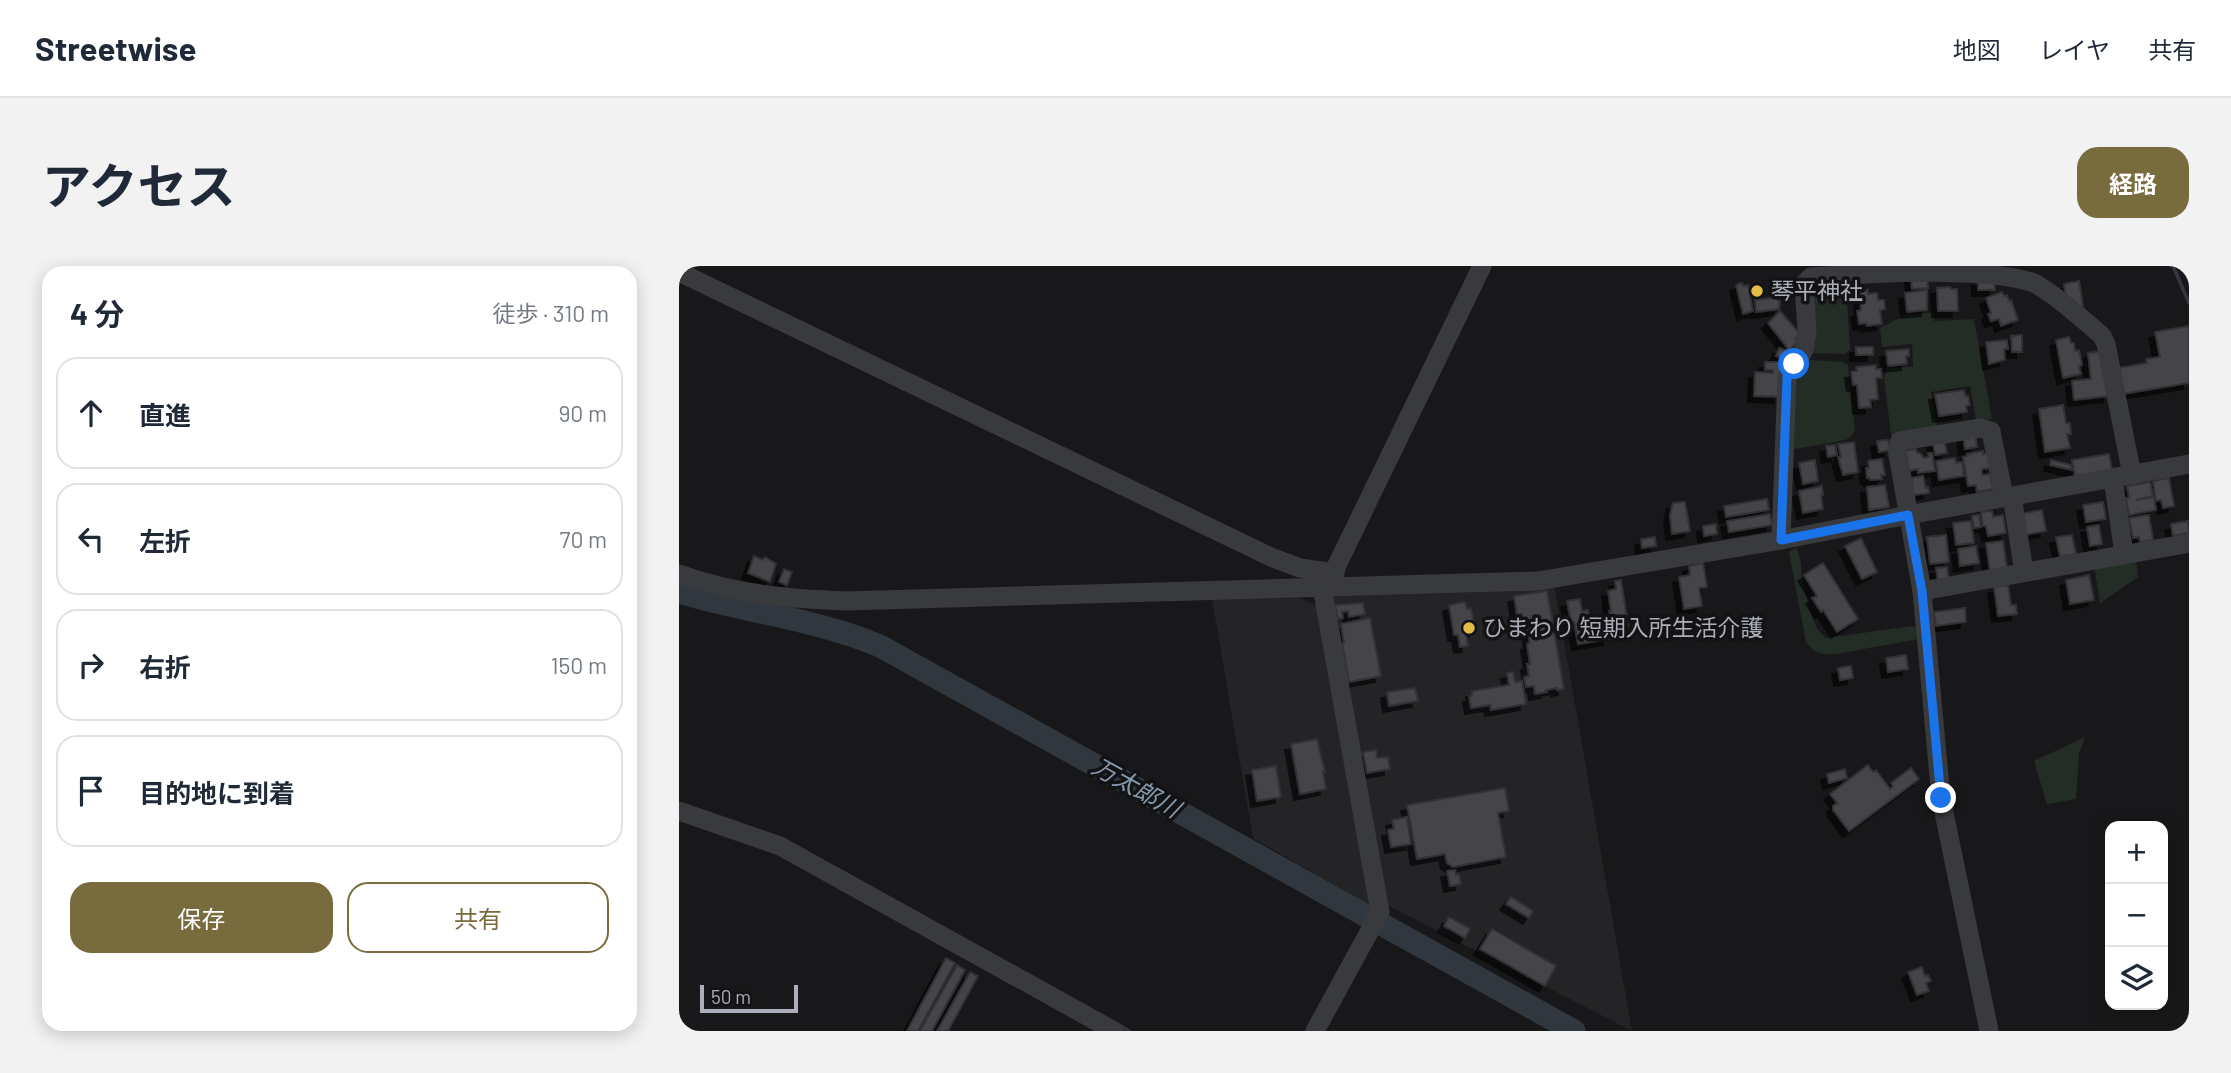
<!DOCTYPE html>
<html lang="ja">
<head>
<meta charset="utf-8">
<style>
  body { margin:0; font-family:Barlow,"Noto Sans JP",sans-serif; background:#f2f2f3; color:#1f2937 }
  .controls { position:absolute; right:21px; bottom:21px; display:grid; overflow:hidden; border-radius:14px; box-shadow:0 4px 18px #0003 }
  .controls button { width:63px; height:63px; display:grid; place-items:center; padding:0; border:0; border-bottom:2px solid #e0e1e3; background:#fff; color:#1f2937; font:35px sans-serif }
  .scale { position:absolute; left:21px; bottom:18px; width:98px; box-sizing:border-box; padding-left:7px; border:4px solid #abaeb8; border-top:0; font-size:19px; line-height:24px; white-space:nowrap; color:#abaeb8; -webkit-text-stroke:5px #131315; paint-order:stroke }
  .stop { position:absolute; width:21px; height:21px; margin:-16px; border:5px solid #1a73e8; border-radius:50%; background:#fff }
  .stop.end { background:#1a73e8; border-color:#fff; box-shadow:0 2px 7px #0008 }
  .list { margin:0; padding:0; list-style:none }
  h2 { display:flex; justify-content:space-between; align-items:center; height:91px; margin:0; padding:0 28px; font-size:30px }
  h2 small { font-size:23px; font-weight:400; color:#747a83 }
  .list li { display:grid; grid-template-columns:46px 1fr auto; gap:21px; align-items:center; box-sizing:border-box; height:112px; margin:0 14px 14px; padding:0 14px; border:2px solid #e0e1e3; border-radius:21px }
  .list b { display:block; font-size:26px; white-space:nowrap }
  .list em { font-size:23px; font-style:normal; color:#747a83 }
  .actions { display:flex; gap:14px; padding:21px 28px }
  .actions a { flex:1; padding:16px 0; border:2px solid #786b3d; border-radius:21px; text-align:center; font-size:24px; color:#786b3d }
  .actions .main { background:#786b3d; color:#fff }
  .icon { flex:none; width:38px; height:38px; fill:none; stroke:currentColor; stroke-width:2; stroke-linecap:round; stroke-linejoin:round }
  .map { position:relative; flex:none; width:1510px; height:765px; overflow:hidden; border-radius:21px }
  header { display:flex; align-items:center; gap:42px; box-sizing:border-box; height:98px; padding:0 35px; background:#fff; border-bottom:2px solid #e0e1e3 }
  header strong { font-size:33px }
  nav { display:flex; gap:38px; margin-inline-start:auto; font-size:24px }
  .intro { display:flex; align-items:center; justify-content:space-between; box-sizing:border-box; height:168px; padding:0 42px }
  h1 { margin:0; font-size:49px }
  .button { padding:18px 32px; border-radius:21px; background:#786b3d; color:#fff; font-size:24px; font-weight:700 }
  main { display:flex; gap:42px; padding:0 42px }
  aside { flex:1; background:#fff; border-radius:21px; box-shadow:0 4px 18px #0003 }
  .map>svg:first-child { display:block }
  .built { fill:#242427 }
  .green { fill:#242c26 }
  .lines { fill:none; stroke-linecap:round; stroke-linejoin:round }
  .stream { stroke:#31373f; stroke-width:3.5 }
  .river { stroke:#31373f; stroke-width:23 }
  .building { fill:#45454a; stroke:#323236; stroke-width:2; filter:url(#shadow) }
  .minor { stroke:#393a3e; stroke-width:19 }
  .route { stroke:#1a73e8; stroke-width:9 }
  .poi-dot { fill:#e4bb45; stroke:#131315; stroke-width:2.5 }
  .labels { text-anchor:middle; stroke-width:7; stroke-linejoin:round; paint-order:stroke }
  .poi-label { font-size:23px; fill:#abaeb8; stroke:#131315; text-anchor:start }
  .water-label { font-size:24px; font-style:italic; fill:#8599b0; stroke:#131315 }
</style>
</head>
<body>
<header>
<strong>Streetwise</strong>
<nav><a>地図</a><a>レイヤ</a><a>共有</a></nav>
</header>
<div class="intro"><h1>アクセス</h1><a class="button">経路</a></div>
<main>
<aside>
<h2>4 分<small>徒歩 · 310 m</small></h2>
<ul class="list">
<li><svg class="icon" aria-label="ahead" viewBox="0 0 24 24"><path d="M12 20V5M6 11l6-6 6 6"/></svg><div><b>直進</b></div><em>90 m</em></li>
<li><svg class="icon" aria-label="left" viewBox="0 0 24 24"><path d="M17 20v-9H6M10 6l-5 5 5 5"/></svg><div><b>左折</b></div><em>70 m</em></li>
<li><svg class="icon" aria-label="right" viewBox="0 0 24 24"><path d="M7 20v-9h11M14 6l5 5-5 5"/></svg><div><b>右折</b></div><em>150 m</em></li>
<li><svg class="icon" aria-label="arrive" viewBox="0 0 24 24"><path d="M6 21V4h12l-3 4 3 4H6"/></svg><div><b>目的地に到着</b></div></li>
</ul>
<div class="actions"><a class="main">保存</a><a>共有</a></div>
</aside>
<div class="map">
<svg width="1510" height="765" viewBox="0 0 1510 765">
  <defs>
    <filter id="shadow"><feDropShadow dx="-6" dy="6" stdDeviation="0" flood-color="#0009"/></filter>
  </defs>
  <rect width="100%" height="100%" fill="#18181a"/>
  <g class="built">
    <polygon points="875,318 953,765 708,639 654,330 808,326"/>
    <polygon points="621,332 638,340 690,630 689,638 574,572 533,333"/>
  </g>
  <g class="green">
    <polygon points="1142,15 1167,18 1171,84 1166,88 1132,87 1130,27"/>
    <polygon points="1254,47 1255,55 1295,53 1313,153 1297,155 1291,120 1252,126 1258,161 1212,169 1205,111 1208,103 1234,100 1233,78 1203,81 1201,62 1228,48"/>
    <polygon points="1131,94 1163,96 1169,99 1176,165 1172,171 1166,174 1111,184 1114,114 1124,96"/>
    <path d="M 1117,282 C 1122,290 1122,300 1123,309 C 1127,329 1131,360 1147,372 L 1233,360 L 1242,362 L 1240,373 L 1157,388 C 1143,389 1136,388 1127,376 L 1110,286 Z"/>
    <polygon points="1457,294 1459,311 1421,337 1415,300"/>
    <polygon points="1406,471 1400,487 1397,533 1368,538 1355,495"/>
  </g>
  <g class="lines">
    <g class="stream">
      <polyline points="1494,0 1510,37"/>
      <polyline points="440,759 450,765"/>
    </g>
    <path class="river" d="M 0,326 C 66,346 137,353 201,380 L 895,765"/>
  </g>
  <g class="building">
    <polygon points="1248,10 1249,22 1233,23 1232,11"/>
    <polygon points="1299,14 1315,14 1316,24 1299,24"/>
    <polygon points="1400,15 1404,40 1398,41 1387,32 1385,18"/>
    <polygon points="1063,17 1064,20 1069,19 1074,45 1064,48 1057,19"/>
    <polygon points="1271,21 1272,23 1278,23 1279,45 1259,45 1258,22"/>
    <polygon points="1189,24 1189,28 1198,27 1199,34 1205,34 1206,43 1201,44 1203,58 1188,60 1187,57 1180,58 1178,45 1182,44 1180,26"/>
    <polygon points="1248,24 1248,44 1228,46 1226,27"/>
    <polygon points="1323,26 1325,30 1328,29 1330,35 1332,34 1339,54 1322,60 1320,53 1312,55 1309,48 1312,47 1307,32"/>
    <polygon points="1098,31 1099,35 1101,35 1100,43 1077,46 1076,34"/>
    <polygon points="1101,45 1121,68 1116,73 1119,76 1110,84 1089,57"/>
    <polygon points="1510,60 1510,117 1443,128 1439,102 1468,97 1467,93 1481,91 1476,66"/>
    <polygon points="1343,69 1343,86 1333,86 1332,70"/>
    <polygon points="1390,71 1392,77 1395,77 1396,85 1400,84 1403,99 1400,100 1402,108 1384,112 1377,74"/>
    <polygon points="1328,74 1329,83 1325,83 1326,94 1310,98 1307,76"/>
    <rect x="1177" y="81" width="17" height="8"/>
    <polygon points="1100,82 1112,86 1110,94 1097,90"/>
    <polygon points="1230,83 1230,90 1227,90 1228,98 1209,100 1207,85"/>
    <polygon points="1426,85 1430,130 1395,134 1393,115 1412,113 1409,87"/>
    <polygon points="1086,96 1102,96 1101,131 1075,130 1076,106 1094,107 1094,104 1086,104"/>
    <polygon points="1197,99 1197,103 1202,103 1203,112 1197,112 1199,133 1191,134 1192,141 1180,142 1178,119 1174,119 1172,106 1178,105 1177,101"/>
    <polygon points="1285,124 1286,130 1289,130 1291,139 1287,140 1288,146 1260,150 1256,128"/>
    <polygon points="1384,139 1387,157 1391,157 1392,168 1388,168 1391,182 1366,186 1360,143"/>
    <polygon points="1296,169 1298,181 1286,183 1284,170"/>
    <polygon points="1209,174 1211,184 1200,186 1198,175"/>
    <polygon points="1265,174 1268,187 1256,189 1254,176"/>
    <polygon points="1175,176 1179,206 1164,209 1159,191 1162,191 1159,178"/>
    <polygon points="1156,179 1158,189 1149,191 1147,180"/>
    <polygon points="1237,183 1238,187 1241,187 1245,192 1250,191 1249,187 1253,187 1256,205 1239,207 1239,203 1229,205 1226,185"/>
    <polygon points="1304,185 1304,188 1310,187 1312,202 1303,203 1303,209 1311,208 1314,223 1298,226 1297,219 1289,220 1284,191 1289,190 1288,188"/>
    <polygon points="1430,188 1433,204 1396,210 1393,194"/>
    <polygon points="1276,192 1277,197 1283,196 1285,210 1260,214 1257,195"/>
    <polygon points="1203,193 1206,209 1202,209 1203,213 1191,214 1190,212 1188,212 1187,202 1190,202 1189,195"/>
    <polygon points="1136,194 1139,215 1124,218 1120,197"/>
    <polygon points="1372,194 1392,199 1393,204 1371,199"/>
    <polygon points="1244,210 1247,222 1249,221 1250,227 1235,229 1232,212"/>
    <polygon points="1490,212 1495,240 1484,242 1482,234 1477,235 1474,215"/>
    <polygon points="1471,216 1474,230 1457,234 1475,231 1477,244 1450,249 1447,232 1450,232 1448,220"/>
    <polygon points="1206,219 1210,241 1190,244 1188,221"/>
    <polygon points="1143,220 1144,229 1142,229 1144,243 1124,247 1120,225"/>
    <polygon points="1088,233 1090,244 1047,251 1045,240"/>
    <polygon points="1006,236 1011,265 993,268 991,249 994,237"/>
    <polygon points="1424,236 1427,253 1407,256 1404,239"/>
    <polygon points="1363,244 1367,265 1345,269 1341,248"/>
    <polygon points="1313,245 1314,251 1324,249 1327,267 1309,270 1307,260 1304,260 1302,246"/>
    <polygon points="1091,248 1093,259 1050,266 1048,255"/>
    <polygon points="1300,249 1302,261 1295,262 1293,250"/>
    <polygon points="1470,249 1474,274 1461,276 1460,271 1454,272 1450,252"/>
    <polygon points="1292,255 1295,277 1277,279 1274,257"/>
    <polygon points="1509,255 1510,267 1494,270 1492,258"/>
    <polygon points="1037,258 1038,268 1025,270 1024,260"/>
    <polygon points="1420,259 1423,278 1411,280 1408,261"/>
    <polygon points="1267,269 1270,296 1251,298 1248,271"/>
    <polygon points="1393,269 1397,288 1381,291 1377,271"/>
    <polygon points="976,271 977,280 963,282 962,273"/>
    <polygon points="1182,272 1198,306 1183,313 1166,280"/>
    <polygon points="1324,275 1328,302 1311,305 1307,277"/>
    <polygon points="1297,280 1300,297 1281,300 1279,283"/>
    <polygon points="75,290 84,294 86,291 97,298 91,316 69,307"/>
    <polygon points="1024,297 1028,321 1020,322 1023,340 1005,343 1000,311 1011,309 1010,300"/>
    <polygon points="1144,297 1179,353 1158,366 1144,344 1142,346 1133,332 1138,330 1125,309"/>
    <polygon points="1268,301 1270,315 1259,316 1257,302"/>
    <polygon points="105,303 113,306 108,319 100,316"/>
    <polygon points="1410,309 1415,334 1391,338 1387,314"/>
    <polygon points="942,314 949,359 935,362 930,345 932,345 929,325 937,323 936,315"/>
    <polygon points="1329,319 1332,339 1337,339 1338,348 1319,350 1315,321"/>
    <polygon points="868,325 885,423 878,424 878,422 867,424 868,426 856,428 855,420 847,421 845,411 850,410 848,398 851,398 848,378 851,377 849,367 847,367 846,363 850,362 848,353 844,353 843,348 838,349 835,330"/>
    <polygon points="901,333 903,345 909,344 912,364 932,359 933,364 928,365 930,373 899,378 895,356 892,356 888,335"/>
    <polygon points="786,336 788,343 792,342 796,365 787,367 789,380 781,381 779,369 775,369 770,339"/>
    <polygon points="684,337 686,348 670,351 669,345 663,346 664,352 659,353 656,339"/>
    <polygon points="1286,342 1287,356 1257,360 1255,346"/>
    <polygon points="691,352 702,410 670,416 663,377 665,377 662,358"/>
    <polygon points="1227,389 1229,403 1209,406 1207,392"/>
    <polygon points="1172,400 1174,412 1161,414 1159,402"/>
    <polygon points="834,406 836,416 843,415 847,438 812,444 811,439 792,442 790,430 793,430 793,425 830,419 828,407"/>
    <polygon points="736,422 739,435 710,440 708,426"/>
    <polygon points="638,473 646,506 644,506 647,523 621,528 612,478"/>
    <polygon points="697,484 698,492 709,491 711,503 688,507 684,486"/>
    <polygon points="1189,499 1194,506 1197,504 1211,523 1214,520 1212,517 1232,502 1240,513 1170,565 1154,544 1154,540 1158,537 1151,528"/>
    <polygon points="597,500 602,531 578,535 573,504"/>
    <polygon points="1166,503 1168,512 1150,517 1148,508"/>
    <polygon points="826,522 830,545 819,547 827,591 774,601 768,597 766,588 738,593 728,539"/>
    <polygon points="728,551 732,578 712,581 709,564 715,563 713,554"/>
    <polygon points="776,604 777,609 780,608 782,618 771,620 768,605"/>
    <polygon points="832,631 854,645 850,652 827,638"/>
    <polygon points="770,651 791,663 786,672 765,660"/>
    <polygon points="813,663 877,700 866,720 801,683"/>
    <polygon points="267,692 276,697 239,765 228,765"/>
    <polygon points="278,699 286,704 253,765 241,765"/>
    <polygon points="1243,701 1246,710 1249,709 1252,715 1247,717 1250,725 1238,729 1229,706"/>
    <polygon points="291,706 299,710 269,765 258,765"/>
  </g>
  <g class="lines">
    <g class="minor">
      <polyline points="0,6 594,292 621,302 656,307"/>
      <polyline points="1434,212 1445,288"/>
      <polyline points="1333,230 1345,306"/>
      <path d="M 1102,274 L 1108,111 L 1125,84 L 1128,65 L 1125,18 L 1132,11 C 1189,7 1307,0 1355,17 C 1376,28 1405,54 1423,70 L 1427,78 L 1453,209"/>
      <path d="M 0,308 C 54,328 110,333 167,335 L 859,315 L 1102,274 L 1229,249 L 1510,198"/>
      <polyline points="652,319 658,299 803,0"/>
      <polyline points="1243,325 1510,277"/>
      <polyline points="0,545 101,580 435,765"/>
      <polyline points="636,765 701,646 643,321"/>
      <polyline points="1310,765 1262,532 1243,325 1218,183 1221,175 1302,162 1312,165 1325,231"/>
    </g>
  </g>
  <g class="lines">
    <polyline class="route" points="1115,98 1108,111 1102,274 1229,249 1243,325 1262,532"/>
  </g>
  <g class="poi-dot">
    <circle cx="1078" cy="25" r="7"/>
    <circle cx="790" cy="362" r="7"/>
  </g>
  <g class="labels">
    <g class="poi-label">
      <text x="1092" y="33">琴平神社</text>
      <text x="804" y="370">ひまわり 短期入所生活介護</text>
    </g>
    <g class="water-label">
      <text transform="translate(457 522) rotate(29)" y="8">万太郎川</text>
    </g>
  </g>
</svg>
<div class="controls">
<button>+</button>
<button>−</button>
<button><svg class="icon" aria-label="layers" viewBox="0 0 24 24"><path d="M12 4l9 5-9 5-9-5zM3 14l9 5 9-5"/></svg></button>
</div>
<div class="scale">50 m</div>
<div class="stop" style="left:1115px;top:98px"></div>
<div class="stop end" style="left:1262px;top:532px"></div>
</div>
</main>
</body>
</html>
